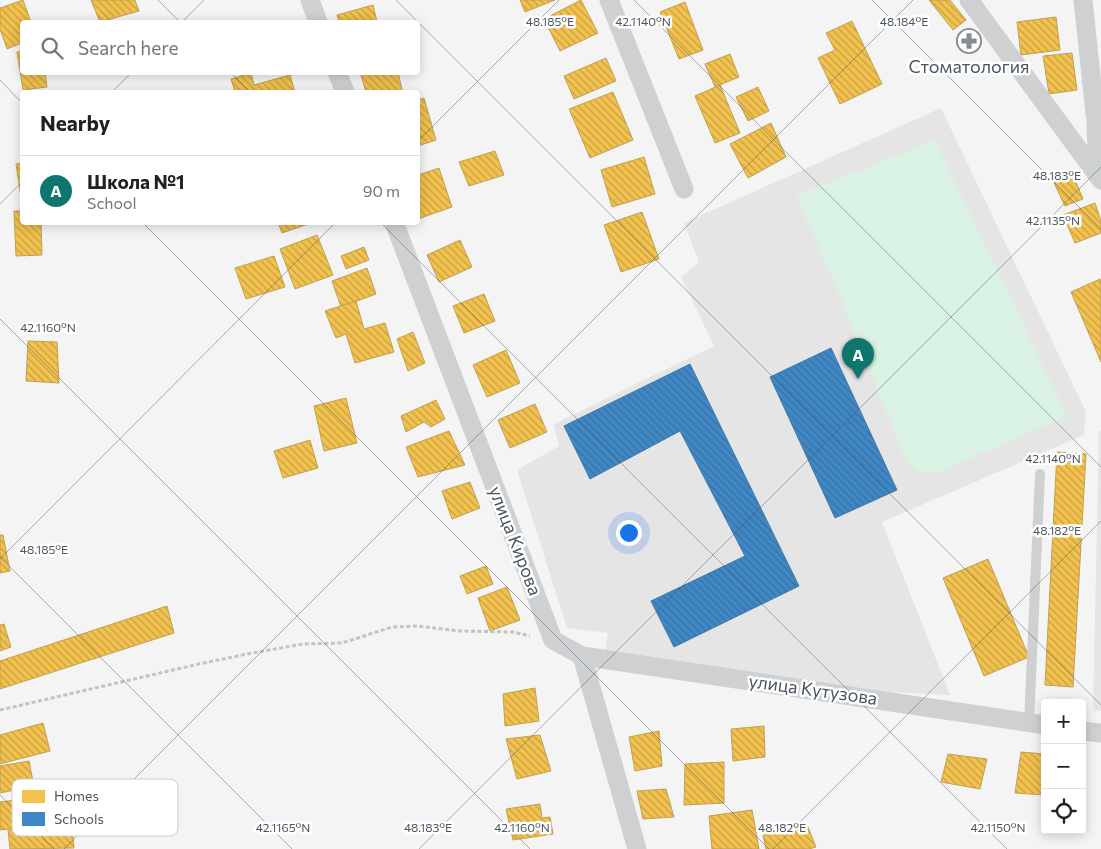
<!DOCTYPE html>
<html lang="en">
<head>
<meta charset="utf-8">
<style>
  body { margin:0; font-family:Commissioner,sans-serif; background:#f2f2f2; color:#202124 }
  .controls { position:absolute; right:15px; bottom:15px; display:grid; overflow:hidden; border-radius:5px; box-shadow:0 2px 12px #0003 }
  .controls button { width:45px; height:45px; display:grid; place-items:center; padding:0; border:0; border-bottom:1px solid #e0e0e0; background:#fff; color:#202124; font:25px sans-serif }
  .you { position:absolute; left:628px; top:532px; width:18px; height:18px; margin:-12px; border:4px solid #fff; border-radius:50%; background:#1a73e8; box-shadow:0 0 0 8px #1a73e833 }
  .badge { display:grid; place-items:center; width:32px; height:32px; border-radius:50%; background:#0f766e; color:#fff; font-size:16px; font-weight:700 }
  .pin { position:absolute; translate:-50% -41px; filter:drop-shadow(0 1px 2px #0008) }
  .pin::after { content:''; position:absolute; top:26px; width:18px; height:15px; background:inherit; clip-path:polygon(0 0,100% 0,50% 100%) }
  .list { margin:0; padding:0; list-style:none }
  h2 { display:flex; justify-content:space-between; align-items:center; height:65px; margin:0; padding:0 20px; font-size:21px }
  h2 small { font-size:16px; font-weight:400; color:#757577 }
  .list li { display:grid; grid-template-columns:32px 1fr auto; gap:15px; align-items:center; box-sizing:border-box; height:70px; padding:0 20px; border-top:1px solid #e0e0e0 }
  .list b { display:block; font-size:19px; white-space:nowrap }
  .list p { margin:0; font-size:16px; white-space:nowrap; color:#757577 }
  .list em { font-size:16px; font-style:normal; color:#757577 }
  .icon { flex:none; width:28px; height:28px; fill:none; stroke:currentColor; stroke-width:2; stroke-linecap:round; stroke-linejoin:round }
  .map { position:relative; flex:none; width:1101px; height:849px; overflow:hidden }
  .search { position:absolute; background:#fff; box-shadow:0 2px 12px #0003; left:20px; top:20px; width:400px; height:55px; display:flex; align-items:center; gap:12px; box-sizing:border-box; padding:0 18px; border-radius:5px; color:#757577; font-size:19px }
  .panel { position:absolute; background:#fff; box-shadow:0 2px 12px #0003; left:20px; top:90px; width:400px; height:135px; border-radius:5px }
  .map>svg:first-child { display:block }
  .education { fill:#e6e5e6 }
  .green { fill:#d9f2e3 }
  .homes { fill:url(#homes-back-hatch); stroke:#c0a154 }
  .schools { fill:url(#schools-back-hatch); stroke:#4279a7 }
  .lines { fill:none; stroke-linecap:round; stroke-linejoin:round }
  .path { stroke:#bcc7c4; stroke-width:3; stroke-dasharray:4 2.5; stroke-linecap:butt }
  .lane { stroke:#ced0d2; stroke-width:10 }
  .street { stroke:#ced0d2; stroke-width:19 }
  .ticks { fill:none; stroke:#4a5661; stroke-width:1; stroke-opacity:0.45 }
  .labels { text-anchor:middle; stroke-width:5; stroke-linejoin:round; paint-order:stroke }
  .poi-label { font-size:18px; fill:#4a5661; stroke:#fff }
  .street-label { font-size:18px; fill:#4a5661; stroke:#fff }
  .key { fill:#fff; stroke:#c9ccd0; stroke-width:1 }
  .key-label { font-size:14px; fill:#4a5661 }
  .ticks-label { font-size:12px; text-anchor:middle; fill:#4a5661; stroke:#fff; stroke-width:5; stroke-linejoin:round; paint-order:stroke }
</style>
</head>
<body>
<div class="map">
<svg width="1101" height="849" viewBox="0 0 1101 849">
  <defs>
    <pattern id="homes-back-hatch" width="6" height="6" patternUnits="userSpaceOnUse" patternTransform="scale(1.25)"><rect width="6" height="6" fill="#f2c14e"/><path d="M-1 5l2 2M0 0l6 6M5-1l2 2" fill="none" stroke="#c6a044"/></pattern>
    <pattern id="schools-back-hatch" width="6" height="6" patternUnits="userSpaceOnUse" patternTransform="scale(1.25)"><rect width="6" height="6" fill="#3f88c5"/><path d="M-1 5l2 2M0 0l6 6M5-1l2 2" fill="none" stroke="#3772a3"/></pattern>
  </defs>
  <rect width="100%" height="100%" fill="#f4f4f4"/>
  <g class="education">
    <polygon points="941,108 1086,412 1084,435 882,522 950,695 863,691 605,650 608,633 567,628 517,470 559,446 554,424 714,346 681,277 699,262 684,223"/>
    <polygon points="1099,431 1101,431 1101,711 1093,711"/>
  </g>
  <polygon class="green" points="935,140 1067,416 940,472 918,472 907,463 825,260 796,196"/>
  <g class="homes">
    <polygon points="23,0 31,22 22,22 22,43 7,49 0,29 0,8"/>
    <polygon points="91,0 135,0 139,11 100,22"/>
    <polygon points="520,0 555,0 525,12"/>
    <polygon points="581,0 598,33 560,51 544,19"/>
    <polygon points="929,0 950,0 966,20 953,30"/>
    <polygon points="685,2 703,50 679,59 660,12"/>
    <polygon points="373,5 377,22 339,22 337,15"/>
    <polygon points="1056,17 1060,50 1021,55 1017,22"/>
    <polygon points="852,21 882,84 840,104 818,58 835,50 826,33"/>
    <polygon points="22,51 22,72 45,72 47,87 23,90 17,52"/>
    <polygon points="1072,53 1077,90 1049,94 1043,56"/>
    <polygon points="730,54 739,77 715,87 705,64"/>
    <polygon points="606,58 616,81 574,99 564,76"/>
    <polygon points="360,72 398,72 402,90 392,92 366,92"/>
    <polygon points="251,73 254,85 290,75 295,92 235,92 231,79"/>
    <polygon points="720,85 740,133 715,143 695,96"/>
    <polygon points="758,87 769,111 748,121 736,97"/>
    <polygon points="613,92 633,140 590,158 569,109"/>
    <polygon points="424,98 436,140 418,146 418,100"/>
    <polygon points="771,123 786,157 748,178 730,144"/>
    <polygon points="495,151 504,175 469,186 459,162"/>
    <polygon points="644,157 655,194 612,207 601,170"/>
    <polygon points="22,163 22,197 21,197 16,164"/>
    <polygon points="439,168 452,207 418,219 418,175"/>
    <polygon points="1073,175 1083,199 1065,206 1054,183"/>
    <polygon points="1095,203 1101,221 1101,233 1075,243 1063,215"/>
    <polygon points="14,211 22,211 22,222 41,222 42,255 16,256"/>
    <polygon points="642,212 659,259 621,272 604,225"/>
    <polygon points="278,222 311,222 311,223 282,233"/>
    <polygon points="317,235 333,275 295,289 280,249"/>
    <polygon points="460,240 472,267 439,282 427,255"/>
    <polygon points="364,247 369,260 346,269 341,256"/>
    <polygon points="274,256 285,287 246,299 235,268"/>
    <polygon points="367,268 376,294 341,307 332,281"/>
    <polygon points="1100,279 1101,282 1101,362 1071,292"/>
    <polygon points="484,294 495,321 464,333 453,306"/>
    <polygon points="356,301 364,329 385,323 394,352 355,363 346,334 336,338 325,311"/>
    <polygon points="413,332 425,363 408,371 397,339"/>
    <polygon points="28,341 57,342 59,383 26,381"/>
    <polygon points="506,350 520,383 487,397 473,365"/>
    <polygon points="346,398 357,443 324,451 314,406"/>
    <polygon points="436,400 445,419 431,427 424,422 406,432 401,416"/>
    <polygon points="535,404 547,432 510,448 498,420"/>
    <polygon points="449,431 465,465 418,477 406,447"/>
    <polygon points="310,440 318,468 283,478 274,451"/>
    <polygon points="1057,452 1086,454 1073,687 1045,685"/>
    <polygon points="470,482 480,508 452,519 442,491"/>
    <polygon points="0,535 3,535 10,571 0,573"/>
    <polygon points="988,559 1029,657 984,676 943,578"/>
    <polygon points="486,566 493,584 467,594 460,576"/>
    <polygon points="507,587 520,620 490,631 478,598"/>
    <polygon points="167,606 174,633 0,689 0,661"/>
    <polygon points="4,624 11,647 0,651 0,625"/>
    <polygon points="535,688 539,721 505,726 503,694"/>
    <polygon points="43,723 50,751 0,764 0,735"/>
    <polygon points="764,726 765,757 733,761 731,729"/>
    <polygon points="659,731 662,766 635,771 629,737"/>
    <polygon points="540,735 551,771 517,779 506,739"/>
    <polygon points="1021,752 1045,754 1045,795 1015,793"/>
    <polygon points="948,754 987,759 980,789 941,782"/>
    <polygon points="29,761 34,786 0,793 0,766"/>
    <polygon points="724,762 724,803 684,805 685,764"/>
    <polygon points="666,789 674,817 643,819 637,791"/>
    <polygon points="47,796 51,824 0,830 0,802"/>
    <polygon points="540,804 542,818 550,817 553,834 513,840 506,809"/>
    <polygon points="752,810 759,849 712,849 709,816"/>
    <polygon points="72,825 74,848 10,849 8,830"/>
    <polygon points="808,827 816,847 809,849 766,849 763,835"/>
  </g>
  <g class="schools">
    <polygon points="831,348 897,490 835,518 770,377"/>
    <polygon points="690,364 799,586 674,647 651,601 745,556 680,431 590,479 564,426"/>
  </g>
  <g class="lines">
    <polyline class="path" points="0,710 199,664 247,654 303,644 342,643 392,627 418,626 460,631 513,632 530,636"/>
    <polyline class="lane" points="1029,723 1040,474"/>
    <g class="street">
      <polyline points="310,0 318,22"/>
      <polyline points="609,0 684,189"/>
      <polyline points="969,0 1101,180"/>
      <polyline points="1083,0 1096,123 1098,176"/>
      <polyline points="337,72 345,92"/>
      <polyline points="394,222 553,640 582,656 637,849"/>
      <polyline points="582,656 1045,725"/>
      <polyline points="1082,731 1101,733"/>
    </g>
  </g>
  <path class="ticks" d="M 158,0 L 180,22M 396,0 L 1101,705M 634,0 L 1101,467M 872,0 L 1101,229M 182,22 L 204,0M 230,72 L 250,92M 0,80 L 22,103M 112,92 L 132,72M 418,141 L 559,0M 0,204 L 22,182M 142,222 L 769,849M 380,222 L 1007,849M 0,319 L 530,849M 0,557 L 292,849M 0,559 L 336,222M 0,795 L 54,849M 64,849 L 913,0M 419,849 L 1101,167M 773,849 L 1101,521"/>
  <defs>
    <symbol id="pharmacy-ring" viewBox="-11 -11 22 22"><circle r="9.5" fill="#fff" stroke="#868d94" stroke-width="1.5"/><path d="M-2-6h4v4h4v4h-4v4h-4v-4h-4v-4h4Z" fill="#868d94"/></symbol>
  </defs>
  <g fill-rule="evenodd">
    <use href="#pharmacy-ring" x="955" y="27" width="28" height="28"/>
  </g>
  <g class="labels">
    <g class="poi-label">
      <text x="969" y="73">Стоматология</text>
    </g>
    <g class="street-label">
      <text transform="translate(515 541) rotate(69)" y="6">улица Кирова</text>
      <text transform="translate(813 690) rotate(8)" y="6">улица Кутузова</text>
    </g>
  </g>
  <rect x="12" y="779" width="166" height="57" rx="8" class="key"/>
  <rect x="22" y="790" width="23" height="13" fill="#f2c14e"/>
  <rect x="22" y="812" width="23" height="14" fill="#3f88c5"/>
  <g class="key-label">
    <text x="54" y="801">Homes</text>
    <text x="54" y="824">Schools</text>
  </g>
  <g class="ticks-label">
    <text x="550" y="26">48.185°E</text>
    <text x="643" y="26">42.1140°N</text>
    <text x="904" y="26">48.184°E</text>
    <text x="1057" y="180">48.183°E</text>
    <text x="1053" y="225">42.1135°N</text>
    <text x="48" y="332">42.1160°N</text>
    <text x="1053" y="463">42.1140°N</text>
    <text x="1057" y="535">48.182°E</text>
    <text x="44" y="554">48.185°E</text>
    <text x="428" y="832">48.183°E</text>
    <text x="782" y="832">48.182°E</text>
    <text x="283" y="832">42.1165°N</text>
    <text x="522" y="832">42.1160°N</text>
    <text x="998" y="832">42.1150°N</text>
  </g>
</svg>
<div class="controls">
<button>+</button>
<button>−</button>
<button><svg class="icon" aria-label="locate" viewBox="0 0 24 24"><circle cx="12" cy="12" r="6"/><path d="M12 2v4M12 18v4M2 12h4M18 12h4"/></svg></button>
</div>
<div class="you"></div>
<div class="pin badge" style="left:858px;top:379px">A</div>
<div class="search"><svg class="icon" aria-label="search" viewBox="0 0 24 24"><circle cx="10" cy="10" r="6"/><path d="M15 15l6 6"/></svg>Search here</div>
<section class="panel">
<h2>Nearby<small></small></h2>
<ul class="list">
<li><span class="badge">A</span><div><b>Школа №1</b><p>School</p></div><em>90 m</em></li>
</ul>
</section>
</div>
</body>
</html>
